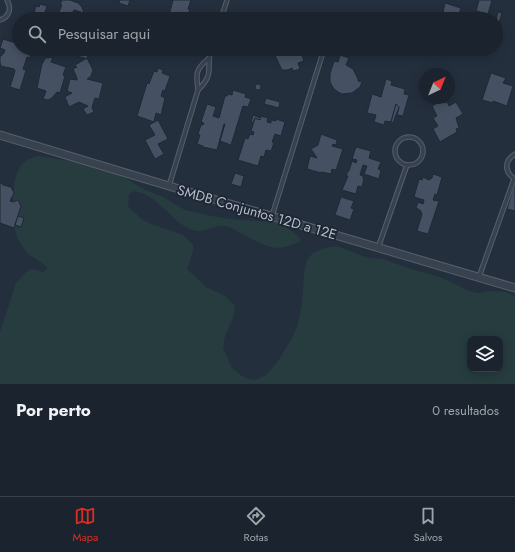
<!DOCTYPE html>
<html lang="pt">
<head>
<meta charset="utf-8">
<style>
  body { margin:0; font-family:Jost,sans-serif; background:#242b36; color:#f1f3f6 }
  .controls { position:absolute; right:12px; bottom:12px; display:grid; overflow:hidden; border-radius:8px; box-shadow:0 2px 10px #0003 }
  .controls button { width:36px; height:36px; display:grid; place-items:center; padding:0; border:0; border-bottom:1px solid #39404a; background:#1b232e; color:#f1f3f6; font:20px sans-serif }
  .compass { position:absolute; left:419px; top:68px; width:36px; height:36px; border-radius:50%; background:#1b232e; box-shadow:0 2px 10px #0003; rotate:43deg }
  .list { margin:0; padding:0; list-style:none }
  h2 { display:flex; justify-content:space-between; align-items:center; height:52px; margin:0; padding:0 16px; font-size:17px }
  h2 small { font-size:13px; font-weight:400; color:#a0a4aa }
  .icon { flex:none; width:22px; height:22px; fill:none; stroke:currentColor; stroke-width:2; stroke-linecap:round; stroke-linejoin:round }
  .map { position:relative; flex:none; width:515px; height:384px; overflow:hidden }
  .search { position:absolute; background:#1b232e; box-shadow:0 2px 10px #0003; left:12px; right:12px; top:12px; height:44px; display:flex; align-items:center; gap:10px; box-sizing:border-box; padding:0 14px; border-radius:22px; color:#a0a4aa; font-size:15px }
  .sheet { height:112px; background:#1b232e }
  nav { display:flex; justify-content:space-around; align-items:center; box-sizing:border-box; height:56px; border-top:1px solid #39404a; background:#1b232e; font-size:11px; color:#a0a4aa }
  nav a { display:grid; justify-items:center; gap:2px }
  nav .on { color:#d93025 }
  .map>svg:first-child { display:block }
  .green { fill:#263c3f; fill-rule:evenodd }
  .building { fill:#455162; stroke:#1f2835 }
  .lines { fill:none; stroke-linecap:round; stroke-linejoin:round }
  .service-casing { stroke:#565f6c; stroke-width:5.5 }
  .minor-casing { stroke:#565f6c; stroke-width:9 }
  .service { stroke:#38414e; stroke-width:3.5 }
  .minor { stroke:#38414e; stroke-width:7 }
  .labels { text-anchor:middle; stroke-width:3.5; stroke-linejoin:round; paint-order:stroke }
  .street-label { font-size:14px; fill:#b4bcc9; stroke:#1d2633 }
</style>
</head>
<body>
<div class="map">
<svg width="515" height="384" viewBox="0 0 515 384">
  <rect width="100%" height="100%" fill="#242f3e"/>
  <path class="green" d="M 38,156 L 97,165 L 127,179 L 144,189 L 163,197 L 185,210 L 211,216 L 239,220 L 276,222 L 282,224 L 297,235 L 301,241 C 295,244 284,248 277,248 C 268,248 249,238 240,233 C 235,230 230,226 224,226 C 209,225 202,237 186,227 C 167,216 157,195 134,191 L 129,194 L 128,207 L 143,220 L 151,224 L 183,235 L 193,245 L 193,251 L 187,269 L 206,287 L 225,296 L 235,306 L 233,318 L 225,336 L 223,348 L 232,368 L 242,376 L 248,379 L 255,380 L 266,375 L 278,361 L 291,340 L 298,324 L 302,304 L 304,275 L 306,263 L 309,257 L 313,253 L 325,248 L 337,246 L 368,258 L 383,259 L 411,269 L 440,277 L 472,292 L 479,293 L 491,291 L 505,292 L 515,296 L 515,384 L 0,384 L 0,332 L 16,283 L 25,273 L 31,269 L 37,270 L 43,272 L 48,268 C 42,262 35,259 28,254 C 24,250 21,244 18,239 C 11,227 11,181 19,169 C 23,162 29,158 38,156 ZM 470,339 L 500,339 L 500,369 L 470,369 Z"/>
  <g class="building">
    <polygon points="62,0 70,0 78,3 82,7 84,13 74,10 73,12 84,16 79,19 68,19 62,17 62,19 56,19 62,5 60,5"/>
    <polygon points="120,0 130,0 128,6 119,3"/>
    <polygon points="173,0 191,0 188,9 190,9 187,19 168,19"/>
    <polygon points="479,0 492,0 488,14 476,11"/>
    <polygon points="445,3 461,8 458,17 443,12"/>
    <polygon points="40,4 47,6 44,16 34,13 36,6 39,7"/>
    <polygon points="498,12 502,13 497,30 496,20"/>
    <polygon points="302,15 304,19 294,19 293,18"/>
    <polygon points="3,39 19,44 19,49 32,49 30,58 27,57 23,69 26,70 20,90 10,87 15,71 14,69 1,66 0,63 0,57 4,53 5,50 0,48"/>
    <polygon points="79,49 90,49 87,59 77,56"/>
    <polygon points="272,49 300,49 304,61 298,63 300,69 293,71 292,68 288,70 282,70"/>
    <polygon points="340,55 349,58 346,65 353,69 358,79 358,81 362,82 360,87 352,93 342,94 338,92 334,89 330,82 330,74 334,61 338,62"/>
    <polygon points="46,57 47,58 53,57 51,62 66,67 63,75 65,76 60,93 57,92 52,98 48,100 43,99 46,91 37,88 42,64"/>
    <polygon points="87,58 93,70 91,76 87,79 103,83 99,99 95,98 92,107 94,112 87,115 83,109 88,106 79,102 69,107 65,97 72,93 67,91 70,79 77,80 77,78 73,69 77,67 75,65"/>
    <polygon points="158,68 163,70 162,73 170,76 165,91 163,90 161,96 165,98 161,115 156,113 154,122 137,116 147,83 149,84 154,71 157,72"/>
    <polygon points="491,73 506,78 503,83 513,86 507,106 493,101 493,103 482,100"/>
    <polygon points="386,79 392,81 391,85 405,89 404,94 409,95 403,116 397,115 399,107 396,104 391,122 385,121 384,125 374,122 376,115 367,113 372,94 381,97"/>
    <circle cx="258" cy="87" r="3"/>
    <polygon points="233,90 246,94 245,97 251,99 248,107 243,106 231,145 220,141 225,124 224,124 217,150 203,147 203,146 197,144 200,135 198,134 201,125 203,125 204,123 201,122 207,104 216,107 213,116 219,118 225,96 227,96 228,94 232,95"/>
    <polygon points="266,98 280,102 279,108 264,104"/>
    <polygon points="443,100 444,103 447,102 449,106 456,102 463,114 456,118 459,128 456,129 457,132 440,142 433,129 438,126 433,118 437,116 432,106"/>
    <polygon points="396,104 399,107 393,123 391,122"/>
    <polygon points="253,115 261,118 260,120 255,118 253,123 251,122"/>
    <polygon points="261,116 268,118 267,122 271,123 271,120 276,121 276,119 285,122 281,136 275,134 272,142 274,143 271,151 266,150 264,157 261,156 258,166 238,160 245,138 248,139 250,134 253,135 254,132 251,131 255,118 260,120"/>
    <polygon points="158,120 168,139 158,144 164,154 155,159 145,140 155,135 149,125"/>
    <polygon points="321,134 337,140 336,145 333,144 332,146 343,149 336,170 332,169 331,174 321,172 321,173 307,169 310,156 317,158 311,149 318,145"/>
    <polygon points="356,147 371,151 369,158 381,162 378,169 381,170 379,179 364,174 367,166 363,165 360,175 363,176 363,179 364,179 362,187 358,186 356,194 342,190 348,176 346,176 348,171 349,171 352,161 356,163 357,160 352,159"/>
    <polygon points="235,173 244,176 241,187 231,184"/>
    <polygon points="433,174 442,177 437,195 435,194 433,200 439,201 428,234 417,231 422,214 420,210 416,208 418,202 423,204 424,200 414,197 419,179 422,180 423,177 429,180 432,178"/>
    <polygon points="0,182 3,185 11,187 14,193 10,201 13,202 18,200 21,206 14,228 0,223"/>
    <polygon points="514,185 515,186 515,211 507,209"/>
    <polygon points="341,197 354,201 351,208 354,209 350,220 335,215"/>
    <polygon points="18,216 24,218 21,227 15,225"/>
  </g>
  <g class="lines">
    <defs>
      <g id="service">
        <polyline points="221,19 227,0"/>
        <path d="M 0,20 C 9,17 12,9 7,0"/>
        <path d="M 198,90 C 216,72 205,69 211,49"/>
        <circle cx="409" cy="151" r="14"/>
        <path d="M 515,154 C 504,161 504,172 515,179"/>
        <path d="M 169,186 L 198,90 C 196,74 195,70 208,59"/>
        <polyline points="272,216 324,49"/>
        <polyline points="378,248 407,165"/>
        <polyline points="479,277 514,179"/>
      </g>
      <polyline id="minor" points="0,135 169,186 515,288"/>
    </defs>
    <use href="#service" class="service-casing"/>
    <use href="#minor" class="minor-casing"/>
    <use href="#service" class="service"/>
    <use href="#minor" class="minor"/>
  </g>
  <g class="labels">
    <g class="street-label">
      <text transform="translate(257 212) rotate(16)" y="5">SMDB Conjuntos 12D a 12E</text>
    </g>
  </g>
</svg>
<div class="controls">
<button><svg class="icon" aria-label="layers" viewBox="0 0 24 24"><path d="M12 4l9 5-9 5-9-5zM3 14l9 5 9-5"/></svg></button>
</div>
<svg class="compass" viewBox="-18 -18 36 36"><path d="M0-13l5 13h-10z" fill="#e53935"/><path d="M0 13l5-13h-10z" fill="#a0a4aa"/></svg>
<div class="search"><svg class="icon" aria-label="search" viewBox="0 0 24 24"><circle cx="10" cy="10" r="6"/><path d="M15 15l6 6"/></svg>Pesquisar aqui</div>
</div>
<section class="sheet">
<h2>Por perto<small>0 resultados</small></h2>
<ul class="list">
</ul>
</section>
<nav>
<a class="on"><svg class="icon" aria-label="map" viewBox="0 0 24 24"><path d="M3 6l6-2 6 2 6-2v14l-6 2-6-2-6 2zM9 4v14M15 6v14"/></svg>Mapa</a>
<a><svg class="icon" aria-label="directions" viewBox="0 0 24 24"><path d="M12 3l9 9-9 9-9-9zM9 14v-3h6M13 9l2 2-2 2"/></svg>Rotas</a>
<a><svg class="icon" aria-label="saved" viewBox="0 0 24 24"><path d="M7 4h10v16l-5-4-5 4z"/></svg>Salvos</a>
</nav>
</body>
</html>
